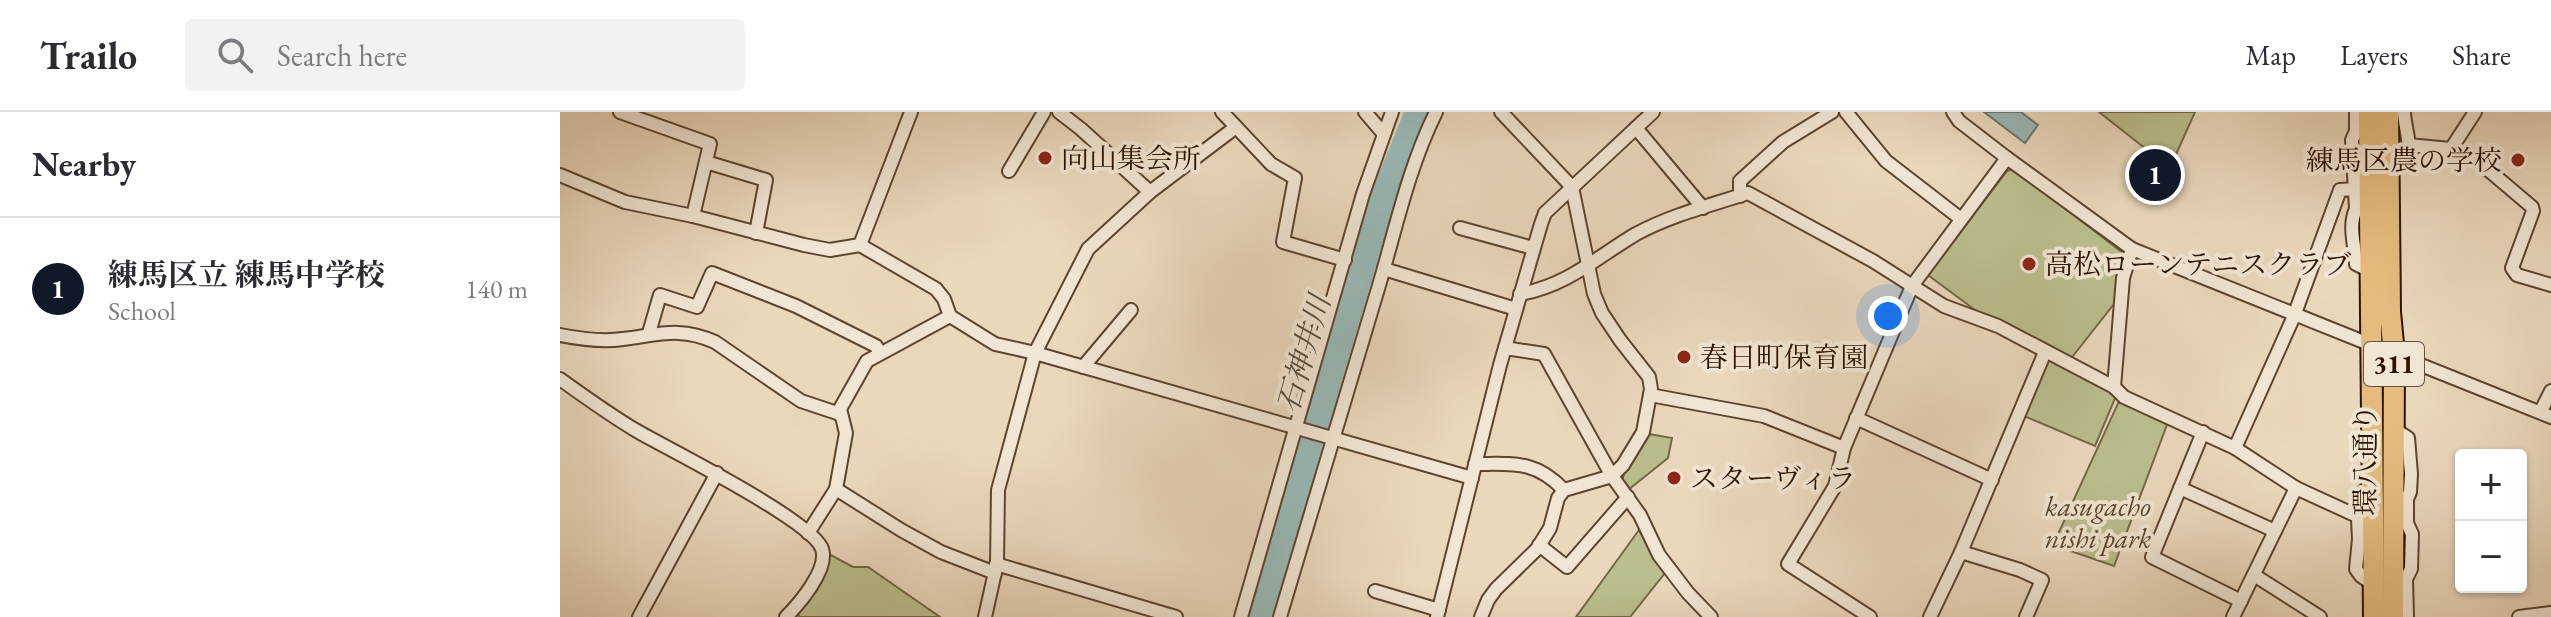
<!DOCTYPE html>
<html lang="en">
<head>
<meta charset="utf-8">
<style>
  body { margin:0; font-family:"EB Garamond","Noto Serif JP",serif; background:#f2f2f3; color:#2b2b33 }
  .controls { position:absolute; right:24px; bottom:24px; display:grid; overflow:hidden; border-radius:8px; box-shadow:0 2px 6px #0004 }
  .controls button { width:72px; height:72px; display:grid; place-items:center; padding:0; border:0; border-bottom:2px solid #e1e1e2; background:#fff; color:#2b2b33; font:40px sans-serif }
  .you { position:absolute; left:1328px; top:204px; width:28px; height:28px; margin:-20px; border:6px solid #fff; border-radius:50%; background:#1a73e8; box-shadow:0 0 0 12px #1a73e833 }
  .badge { display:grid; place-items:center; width:52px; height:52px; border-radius:50%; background:#111827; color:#fff; font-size:26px; font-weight:700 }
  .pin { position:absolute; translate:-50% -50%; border:4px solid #fff; box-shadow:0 2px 8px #0006 }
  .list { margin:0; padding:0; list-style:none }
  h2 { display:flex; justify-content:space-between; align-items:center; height:104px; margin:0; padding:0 32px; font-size:34px }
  h2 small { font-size:26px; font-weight:400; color:#7c7c81 }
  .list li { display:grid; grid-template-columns:52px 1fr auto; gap:24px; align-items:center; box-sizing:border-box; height:144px; padding:0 32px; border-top:2px solid #e1e1e2 }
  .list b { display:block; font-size:30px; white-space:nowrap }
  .list p { margin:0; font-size:26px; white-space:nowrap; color:#7c7c81 }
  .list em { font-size:26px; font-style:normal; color:#7c7c81 }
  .icon { flex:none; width:44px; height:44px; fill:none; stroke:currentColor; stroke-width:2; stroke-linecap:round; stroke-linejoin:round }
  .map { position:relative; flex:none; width:1991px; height:505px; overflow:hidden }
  header { display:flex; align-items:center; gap:48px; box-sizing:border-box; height:112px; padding:0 40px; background:#fff; border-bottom:2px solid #e1e1e2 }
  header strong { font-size:38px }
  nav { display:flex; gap:44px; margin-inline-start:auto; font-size:28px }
  .search { width:560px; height:72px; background:#f2f2f3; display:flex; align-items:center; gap:20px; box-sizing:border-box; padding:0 28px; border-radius:8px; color:#7c7c81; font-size:30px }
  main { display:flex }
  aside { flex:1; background:#fff }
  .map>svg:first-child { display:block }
  .green { fill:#bbbe8e; stroke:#746947; stroke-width:2 }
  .water { fill:#99b9b7; stroke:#6e776e; stroke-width:2 }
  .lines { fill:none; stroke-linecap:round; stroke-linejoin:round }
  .river { stroke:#99b9b7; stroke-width:26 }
  .minor-casing { stroke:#5d452f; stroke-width:16 }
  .primary-casing { stroke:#2e1400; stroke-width:24 }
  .minor { stroke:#f1e6d4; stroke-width:12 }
  .primary { stroke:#e5bc7e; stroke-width:20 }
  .poi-dot { fill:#8f2418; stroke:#f1e6d4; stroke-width:3 }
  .labels { text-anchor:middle; stroke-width:8; stroke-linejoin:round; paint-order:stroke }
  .shield { fill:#f1e6d4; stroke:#685340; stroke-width:2 }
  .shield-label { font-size:26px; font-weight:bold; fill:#2e1400 }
  .poi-label { font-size:28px; fill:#2e1400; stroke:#f1e6d4; text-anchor:start }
  .street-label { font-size:28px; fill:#2e1400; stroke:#f1e6d4 }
  .park-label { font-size:28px; font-style:italic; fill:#58472b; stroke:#f1e6d4 }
  .water-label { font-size:30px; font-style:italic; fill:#534e40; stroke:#f1e6d4 }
</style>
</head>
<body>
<header>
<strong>Trailo</strong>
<div class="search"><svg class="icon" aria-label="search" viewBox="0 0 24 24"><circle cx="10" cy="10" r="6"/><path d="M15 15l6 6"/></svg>Search here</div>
<nav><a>Map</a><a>Layers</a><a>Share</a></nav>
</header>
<main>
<aside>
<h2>Nearby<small></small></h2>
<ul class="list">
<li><span class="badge">1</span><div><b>練馬区立 練馬中学校</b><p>School</p></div><em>140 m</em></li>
</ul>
</aside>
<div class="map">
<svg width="1991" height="505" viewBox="0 0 1991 505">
  <rect width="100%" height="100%" fill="#ead8bd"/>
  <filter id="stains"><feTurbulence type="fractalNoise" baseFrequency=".0025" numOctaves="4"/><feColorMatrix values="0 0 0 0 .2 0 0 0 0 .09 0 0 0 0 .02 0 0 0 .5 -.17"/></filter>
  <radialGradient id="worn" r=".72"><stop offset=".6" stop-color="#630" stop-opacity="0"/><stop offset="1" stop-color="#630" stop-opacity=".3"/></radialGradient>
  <g class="green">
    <polygon points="1539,0 1635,0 1610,56"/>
    <polygon points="1454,57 1563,141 1557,188 1509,249 1423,204 1368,163 1447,59"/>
    <polygon points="1489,247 1548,276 1556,284 1535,334 1464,304"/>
    <polygon points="1560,287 1608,310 1554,454 1493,433"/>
    <path d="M 1089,322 L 1112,326 L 1108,346 L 1068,378 L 1062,370 C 1064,353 1082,337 1089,322 Z"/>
    <polygon points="1079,418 1105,461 1070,505 1016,505"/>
    <polygon points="267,441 293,455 308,455 380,505 240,505 235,500"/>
  </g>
  <polygon class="water" points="1424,0 1461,0 1478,13 1465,31"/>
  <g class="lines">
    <polyline class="river" points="699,505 821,91 858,0"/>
    <defs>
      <g id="minor">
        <polyline points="60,0 150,32 133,104"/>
        <polyline points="499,0 521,17 590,80"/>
        <polyline points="662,0 711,52 735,66 723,130 785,148"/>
        <polyline points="805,0 823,21"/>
        <polyline points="1286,0 1326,49 1401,107"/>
        <polyline points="1393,0 1399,9 1447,46 1572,137 1814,234"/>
        <path d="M 1796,0 L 1796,19 L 1792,28 L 1796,97 C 1788,114 1795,133 1796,152 L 1810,159"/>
        <polyline points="1076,16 1143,96"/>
        <polyline points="1848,33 1891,37 1913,45 1972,95 1973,99 1952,156 1957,163 1991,173"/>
        <polyline points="1891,37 1915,0"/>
        <polyline points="146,50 206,68 196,121"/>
        <polyline points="449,59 484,0"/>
        <path d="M 1829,59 C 1834,56 1843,53 1847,48 C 1853,38 1844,12 1844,0"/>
        <polyline points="0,63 65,90 133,104 244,133 270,138 300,133 376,177 384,187 390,204 435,232 475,241 912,366"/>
        <polyline points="1180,84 1180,69 1223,30 1272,0"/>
        <polyline points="900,116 973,136"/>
        <polyline points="300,133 351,0"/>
        <polyline points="824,157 956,197"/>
        <path d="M 960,182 C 1007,174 1037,145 1076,122 C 1111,103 1151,93 1188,81 L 1313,149 L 1384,194 L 1438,214 L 1554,275 L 1564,285 L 1675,336 L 1736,376 L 1797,404"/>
        <polyline points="89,221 100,183 137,195 152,161 236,194 316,234 320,241"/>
        <path d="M 0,223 C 20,227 43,230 63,227 C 98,223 120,214 155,230 L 241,289 L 280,302"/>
        <polyline points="945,236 984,242 1052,364 1080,403 1099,443 1128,481 1151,505"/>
        <polyline points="1831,241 1991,305"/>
        <polyline points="523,255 571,198"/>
        <path d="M 0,267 C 25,285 50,303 77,319 C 108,337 253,409 262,437 C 269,457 239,492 226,505"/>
        <polyline points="1554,275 1563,166 1572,137"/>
        <polyline points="1090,283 1204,304 1284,336"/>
        <polyline points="1981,299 1991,279"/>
        <polyline points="1296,306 1432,368"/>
        <polyline points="1833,316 1848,326 1851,362 1850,380 1847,387 1847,411 1852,422 1851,457 1846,467 1847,505"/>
        <polyline points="1643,320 1592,445 1681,489"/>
        <polyline points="1675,336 1734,204 1780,78 1796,77"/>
        <path d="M 915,352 C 954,352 975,348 1004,378"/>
        <polyline points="1812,371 1797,386 1799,427 1796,457 1801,464 1813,472"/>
        <polyline points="1620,376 1715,419"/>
        <polyline points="276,377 341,418 381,440 435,461"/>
        <polyline points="248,421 276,377 286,321 280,297 307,249 390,204"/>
        <polyline points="979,433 1007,455 1068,385"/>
        <polyline points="1401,440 1460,458 1482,468 1466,505"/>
        <polyline points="436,452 616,505"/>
        <polyline points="1694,463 1760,505"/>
        <polyline points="815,479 879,498"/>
        <polyline points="79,505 157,361"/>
        <polyline points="425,505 437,451 438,378 475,241 528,137 590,80 676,15"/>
        <polyline points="681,505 803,82 832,0"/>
        <path d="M 720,505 C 751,400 783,295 814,190 C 834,126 846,61 876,0"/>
        <polyline points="877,505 940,253 981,112 985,101 1093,0"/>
        <polyline points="921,505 928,488 936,477 977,437 990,416 998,386 1004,378 1052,364 1063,353 1083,320 1091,277 1089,265 1060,228 1042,201 1034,182 1012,75 941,0"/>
        <polyline points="1310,505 1228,452 1275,374 1284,336 1352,174 1447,46"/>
        <polyline points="1370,505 1401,440 1485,240"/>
        <polyline points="1673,505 1736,376"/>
        <polyline points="1959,505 1991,501"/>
      </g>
      <g id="primary">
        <polyline points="1809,0 1814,505"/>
        <polyline points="1828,0 1830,200 1834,242 1833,505"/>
      </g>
    </defs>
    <use href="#minor" class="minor-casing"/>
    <use href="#primary" class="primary-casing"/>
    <use href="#minor" class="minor"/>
    <use href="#primary" class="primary"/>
  </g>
  <g class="poi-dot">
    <circle cx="485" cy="46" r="8"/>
    <circle cx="1958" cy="48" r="8"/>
    <circle cx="1469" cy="152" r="8"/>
    <circle cx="1124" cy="245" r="8"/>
    <circle cx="1114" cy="366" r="8"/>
  </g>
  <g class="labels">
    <rect class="shield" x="1804" y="230" width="60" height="44" rx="6"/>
    <g class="shield-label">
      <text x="1834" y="261">311</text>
    </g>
    <g class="poi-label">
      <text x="501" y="56">向山集会所</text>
      <text x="1942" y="58" text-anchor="end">練馬区農の学校</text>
      <text x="1485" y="162">高松ローンテニスクラブ</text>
      <text x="1140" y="255">春日町保育園</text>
      <text x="1130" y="376">スターヴィラ</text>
    </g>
    <g class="street-label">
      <text transform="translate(1805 348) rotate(-90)" y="10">環八通り</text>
    </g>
    <g class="park-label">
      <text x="1538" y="404">kasugacho<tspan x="1538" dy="32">nishi park</tspan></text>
    </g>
    <g class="water-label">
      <text transform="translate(744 242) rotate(-74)" y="10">石神井川</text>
    </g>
  </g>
  <rect width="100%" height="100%" filter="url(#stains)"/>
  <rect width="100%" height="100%" fill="url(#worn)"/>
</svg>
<div class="controls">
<button>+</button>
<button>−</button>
</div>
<div class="you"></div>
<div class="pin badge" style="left:1595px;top:63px">1</div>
</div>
</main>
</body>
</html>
